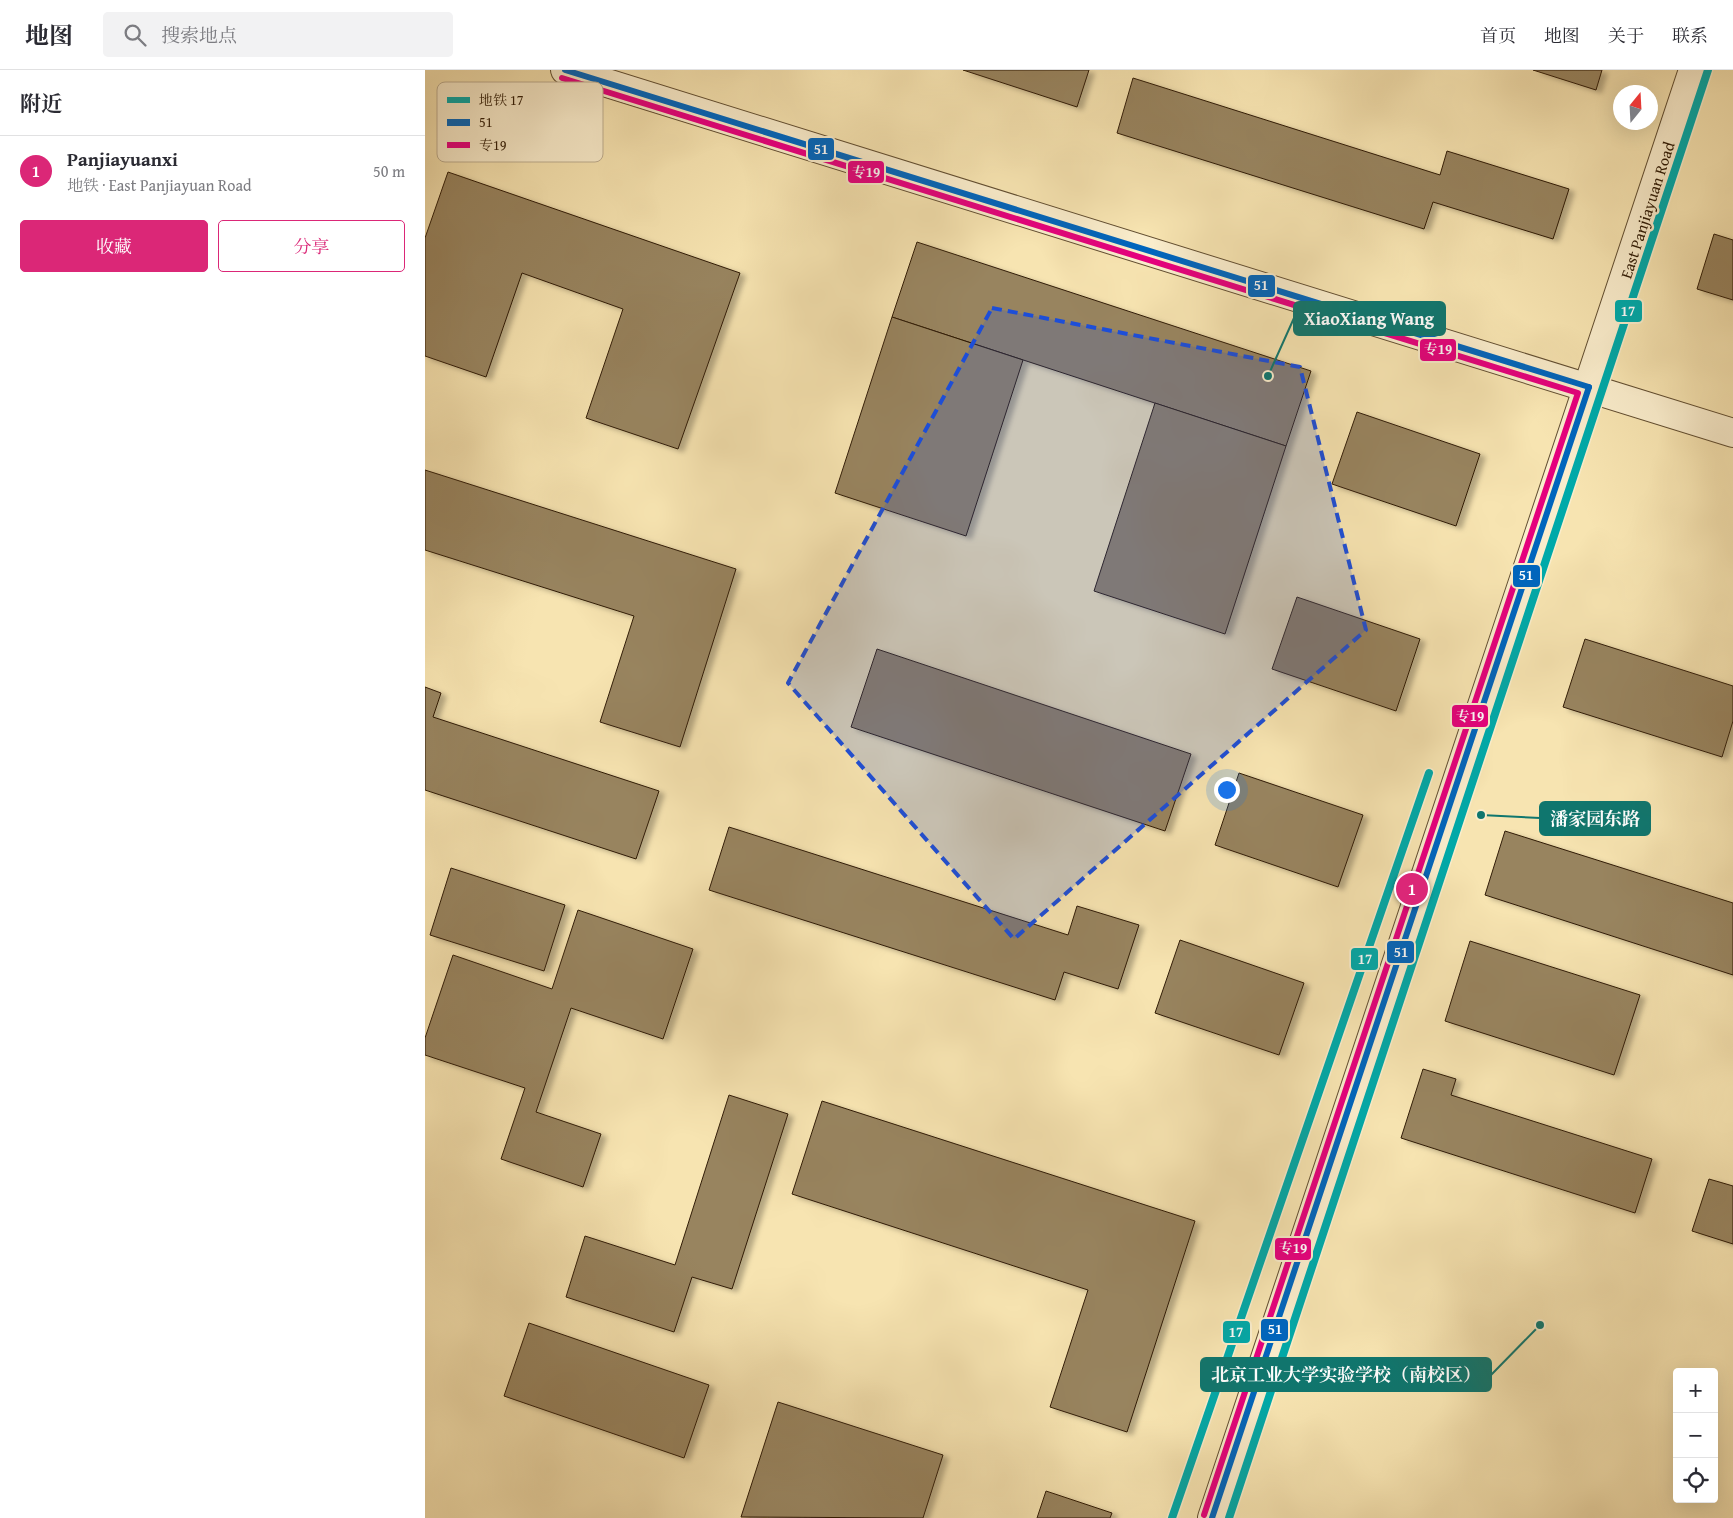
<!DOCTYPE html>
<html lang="zh">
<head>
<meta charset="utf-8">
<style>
  body { margin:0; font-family:"Gentium Book Plus","Noto Serif SC",serif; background:#f2f2f3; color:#2b2b33 }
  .controls { position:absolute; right:15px; bottom:15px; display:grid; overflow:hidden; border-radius:5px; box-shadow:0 5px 20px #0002 }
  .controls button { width:45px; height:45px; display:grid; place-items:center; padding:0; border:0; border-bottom:1px solid #e1e1e2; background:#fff; color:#2b2b33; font:25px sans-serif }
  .compass { position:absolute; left:1188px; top:15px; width:45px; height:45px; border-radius:50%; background:#fff; box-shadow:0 5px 20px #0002; rotate:18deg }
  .you { position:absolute; left:801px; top:719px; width:18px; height:18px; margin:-12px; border:4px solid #fff; border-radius:50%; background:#1a73e8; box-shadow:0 0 0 8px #1a73e833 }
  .badge { display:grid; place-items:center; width:32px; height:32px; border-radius:50%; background:#db2777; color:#fff; font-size:16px; font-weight:700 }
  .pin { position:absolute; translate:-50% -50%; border:2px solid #fff; box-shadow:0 1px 5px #0006 }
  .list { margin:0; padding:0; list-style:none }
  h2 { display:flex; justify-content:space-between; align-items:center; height:65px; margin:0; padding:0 20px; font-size:21px }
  h2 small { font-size:16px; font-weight:400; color:#7c7c81 }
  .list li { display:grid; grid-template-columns:32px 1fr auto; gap:15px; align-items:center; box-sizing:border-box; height:70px; padding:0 20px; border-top:1px solid #e1e1e2 }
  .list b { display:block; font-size:19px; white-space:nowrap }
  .list p { margin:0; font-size:16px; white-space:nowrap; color:#7c7c81 }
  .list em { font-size:16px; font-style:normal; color:#7c7c81 }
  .actions { display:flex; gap:10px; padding:15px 20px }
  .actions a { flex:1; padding:11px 0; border:1px solid #db2777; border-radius:5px; text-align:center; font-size:18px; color:#db2777 }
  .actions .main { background:#db2777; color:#fff }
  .icon { flex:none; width:28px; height:28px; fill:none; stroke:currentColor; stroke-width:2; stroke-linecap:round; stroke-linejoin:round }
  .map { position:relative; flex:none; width:1308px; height:1448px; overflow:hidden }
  header { display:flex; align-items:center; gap:30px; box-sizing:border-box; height:70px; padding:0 25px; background:#fff; border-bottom:1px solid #e1e1e2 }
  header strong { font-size:24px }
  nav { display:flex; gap:28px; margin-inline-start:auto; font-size:18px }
  .search { width:350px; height:45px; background:#f2f2f3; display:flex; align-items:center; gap:12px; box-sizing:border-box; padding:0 18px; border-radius:5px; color:#7c7c81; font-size:19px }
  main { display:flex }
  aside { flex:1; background:#fff }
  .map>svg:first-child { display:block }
  .building { fill:#98845f; stroke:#311c06; filter:url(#shadow) }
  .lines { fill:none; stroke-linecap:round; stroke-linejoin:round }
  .minor-casing { stroke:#624e31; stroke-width:30 }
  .minor { stroke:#faedcc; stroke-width:28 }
  .bus-1-casing { stroke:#faedcc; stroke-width:10 }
  .bus-2-casing { stroke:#faedcc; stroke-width:10 }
  .bus-1 { stroke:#0065bd; stroke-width:6 }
  .bus-2 { stroke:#e5007d; stroke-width:6 }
  .metro-1-casing { stroke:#faedcc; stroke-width:11 }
  .metro-1 { stroke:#00a9a9; stroke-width:8 }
  .marked { fill:#1d4ed8; fill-opacity:0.2; stroke:#1d4ed8; stroke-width:4; stroke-dasharray:10 6; stroke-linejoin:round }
  .labels { text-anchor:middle; stroke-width:5; stroke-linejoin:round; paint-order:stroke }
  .street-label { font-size:16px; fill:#311c06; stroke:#faedcc }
  .key { fill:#faedcc; stroke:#beae91; stroke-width:1 }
  .key-label { font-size:14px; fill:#311c06 }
  .leader { fill:none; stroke:#0f766e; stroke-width:2 }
  .callout-dot { fill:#0f766e; stroke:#faedcc; stroke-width:2 }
  .callout { fill:#0f766e; stroke:#0f766e; stroke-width:2 }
  .callout-label { font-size:18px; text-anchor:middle; font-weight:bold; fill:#fff }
  .line-badge { stroke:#faedcc; stroke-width:2 }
  .badge-label { font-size:14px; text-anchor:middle; font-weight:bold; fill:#fff }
</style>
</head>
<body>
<header>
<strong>地图</strong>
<div class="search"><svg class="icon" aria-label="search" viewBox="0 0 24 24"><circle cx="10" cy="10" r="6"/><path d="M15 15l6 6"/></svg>搜索地点</div>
<nav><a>首页</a><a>地图</a><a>关于</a><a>联系</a></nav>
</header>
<main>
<aside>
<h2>附近<small></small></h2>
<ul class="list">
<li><span class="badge">1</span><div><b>Panjiayuanxi</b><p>地铁 · East Panjiayuan Road</p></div><em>50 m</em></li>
</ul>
<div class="actions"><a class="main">收藏</a><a>分享</a></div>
</aside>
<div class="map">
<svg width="1308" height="1448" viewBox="0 0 1308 1448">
  <defs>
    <filter id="shadow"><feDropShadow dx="5.5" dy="3" stdDeviation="2.5" flood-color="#0004"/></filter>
  </defs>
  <rect width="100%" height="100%" fill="#f7e4b1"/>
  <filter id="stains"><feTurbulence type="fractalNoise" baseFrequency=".004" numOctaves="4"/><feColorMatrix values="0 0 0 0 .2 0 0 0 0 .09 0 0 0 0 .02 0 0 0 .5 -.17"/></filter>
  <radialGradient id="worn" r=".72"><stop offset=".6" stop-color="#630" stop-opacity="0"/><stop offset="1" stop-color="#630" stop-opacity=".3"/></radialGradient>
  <g class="building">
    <polygon points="538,0 664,0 652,37"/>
    <polygon points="1108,0 1177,0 1171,20"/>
    <polygon points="708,8 1015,105 1022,81 1144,119 1128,169 1008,132 999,159 692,63"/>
    <polygon points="23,102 315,203 253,379 161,348 198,239 97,203 61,307 0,286 0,168"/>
    <polygon points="1289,164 1308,170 1308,230 1272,219"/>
    <polygon points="492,172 886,301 861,376 467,247"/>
    <polygon points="467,247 598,290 541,466 410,423"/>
    <polygon points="730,333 861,376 800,564 669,521"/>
    <polygon points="932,342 1055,384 1031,456 907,414"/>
    <polygon points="0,400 311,499 255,677 175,652 209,546 0,480"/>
    <polygon points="872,527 995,569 971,641 847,599"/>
    <polygon points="1160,569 1308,616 1308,651 1297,687 1138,637"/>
    <polygon points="452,579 766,684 740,761 426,657"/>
    <polygon points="0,617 16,623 8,647 234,721 211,789 0,720"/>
    <polygon points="814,703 938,745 913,817 790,775"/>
    <polygon points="304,757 643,865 652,836 714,855 693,919 639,902 630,930 284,820"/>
    <polygon points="1080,761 1308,833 1308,905 1060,825"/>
    <polygon points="26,798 140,835 119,901 5,865"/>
    <polygon points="153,840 268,879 238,969 146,938 111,1042 176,1064 158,1117 76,1089 100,1018 0,985 0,968 28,885 127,919"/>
    <polygon points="755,870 879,913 854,985 730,943"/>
    <polygon points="1045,871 1215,925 1189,1005 1020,951"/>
    <polygon points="998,999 1031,1009 1026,1025 1227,1089 1210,1143 976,1068"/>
    <polygon points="304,1025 363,1044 307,1219 267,1207 249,1262 141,1227 160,1166 250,1195"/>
    <polygon points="397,1031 770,1151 702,1362 625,1337 663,1220 367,1124"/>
    <polygon points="1284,1109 1308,1116 1308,1174 1267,1161"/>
    <polygon points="104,1253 284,1315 259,1388 79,1326"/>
    <polygon points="353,1332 518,1385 498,1448 316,1447"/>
    <polygon points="621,1421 687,1443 685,1448 612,1448"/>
  </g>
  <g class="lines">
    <defs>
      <g id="minor">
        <polyline points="140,0 1308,363"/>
        <polyline points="787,1448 1268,0"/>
      </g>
    </defs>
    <use href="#minor" class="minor-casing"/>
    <use href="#minor" class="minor"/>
    <defs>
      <g id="bus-1">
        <polyline points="140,0 1164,317"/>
        <polyline points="787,1448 1164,317"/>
      </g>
      <polyline id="bus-2" points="137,8 1153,323 779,1445"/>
    </defs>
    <use href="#bus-1" class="bus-1-casing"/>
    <use href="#bus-2" class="bus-2-casing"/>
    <use href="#bus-1" class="bus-1"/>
    <use href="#bus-2" class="bus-2"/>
    <defs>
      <g id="metro-1">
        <polyline points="747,1448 1004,703"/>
        <polyline points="804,1448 1283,0"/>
      </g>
    </defs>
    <use href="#metro-1" class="metro-1-casing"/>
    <use href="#metro-1" class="metro-1"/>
  </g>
  <path class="marked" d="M 567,238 L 875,297 L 941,560 L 589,869 L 363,613 Z"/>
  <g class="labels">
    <g class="street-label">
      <text transform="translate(1222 140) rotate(-72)" y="6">East Panjiayuan Road</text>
    </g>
  </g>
  <rect x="12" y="12" width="166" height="80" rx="8" class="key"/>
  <rect x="22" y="27" width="23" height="6" fill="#00a9a9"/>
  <rect x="22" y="49" width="23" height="7" fill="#0065bd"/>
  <rect x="22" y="72" width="23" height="6" fill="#e5007d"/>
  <g class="key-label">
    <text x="54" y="35">地铁 17</text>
    <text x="54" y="57">51</text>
    <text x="54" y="80">专19</text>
  </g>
  <path class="leader" d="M843 306L869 248M1056 745L1115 748M1115 1255L1066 1305"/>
  <g class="callout-dot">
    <circle cx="843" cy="306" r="5"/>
    <circle cx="1056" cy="745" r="5"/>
    <circle cx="1115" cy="1255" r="5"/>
  </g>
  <g class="callout">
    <rect x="869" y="232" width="151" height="33" rx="5"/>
    <rect x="1115" y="732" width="110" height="33" rx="5"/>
    <rect x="776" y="1288" width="290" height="33" rx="5"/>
  </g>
  <g class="callout-label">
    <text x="944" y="255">XiaoXiang Wang</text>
    <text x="1170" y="755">潘家园东路</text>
    <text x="921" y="1311">北京工业大学实验学校（南校区）</text>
  </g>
  <g class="line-badge">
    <rect x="382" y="67" width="28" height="24" rx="5" fill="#0065bd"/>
    <rect x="422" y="90" width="38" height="24" rx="5" fill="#e5007d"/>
    <rect x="822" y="204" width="29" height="24" rx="5" fill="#0065bd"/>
    <rect x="1189" y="229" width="29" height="24" rx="5" fill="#00a9a9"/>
    <rect x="994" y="268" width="38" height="24" rx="5" fill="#e5007d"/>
    <rect x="1087" y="494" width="29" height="24" rx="5" fill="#0065bd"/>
    <rect x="1026" y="634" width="38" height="24" rx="5" fill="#e5007d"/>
    <rect x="961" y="870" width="29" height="24" rx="5" fill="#0065bd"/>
    <rect x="925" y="877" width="29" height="24" rx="5" fill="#00a9a9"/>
    <rect x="849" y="1167" width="38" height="24" rx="5" fill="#e5007d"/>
    <rect x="835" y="1248" width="29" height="24" rx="5" fill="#0065bd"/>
    <rect x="797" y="1250" width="29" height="24" rx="5" fill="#00a9a9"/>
  </g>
  <g class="badge-label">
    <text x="396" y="84">51</text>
    <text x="441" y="107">专19</text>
    <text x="836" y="220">51</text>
    <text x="1203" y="246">17</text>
    <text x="1013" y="284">专19</text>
    <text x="1101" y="510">51</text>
    <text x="1045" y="651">专19</text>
    <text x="976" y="887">51</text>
    <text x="940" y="894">17</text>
    <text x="868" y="1183">专19</text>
    <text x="850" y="1264">51</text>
    <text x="811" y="1267">17</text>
  </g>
  <rect width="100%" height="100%" filter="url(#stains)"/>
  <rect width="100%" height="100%" fill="url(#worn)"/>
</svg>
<div class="controls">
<button>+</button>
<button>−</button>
<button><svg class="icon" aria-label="locate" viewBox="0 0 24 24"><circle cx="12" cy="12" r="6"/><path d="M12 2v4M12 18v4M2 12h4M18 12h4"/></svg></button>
</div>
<svg class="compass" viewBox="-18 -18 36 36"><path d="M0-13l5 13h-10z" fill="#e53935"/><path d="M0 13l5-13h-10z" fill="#7c7c81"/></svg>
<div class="you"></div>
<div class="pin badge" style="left:987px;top:819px">1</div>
</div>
</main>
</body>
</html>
